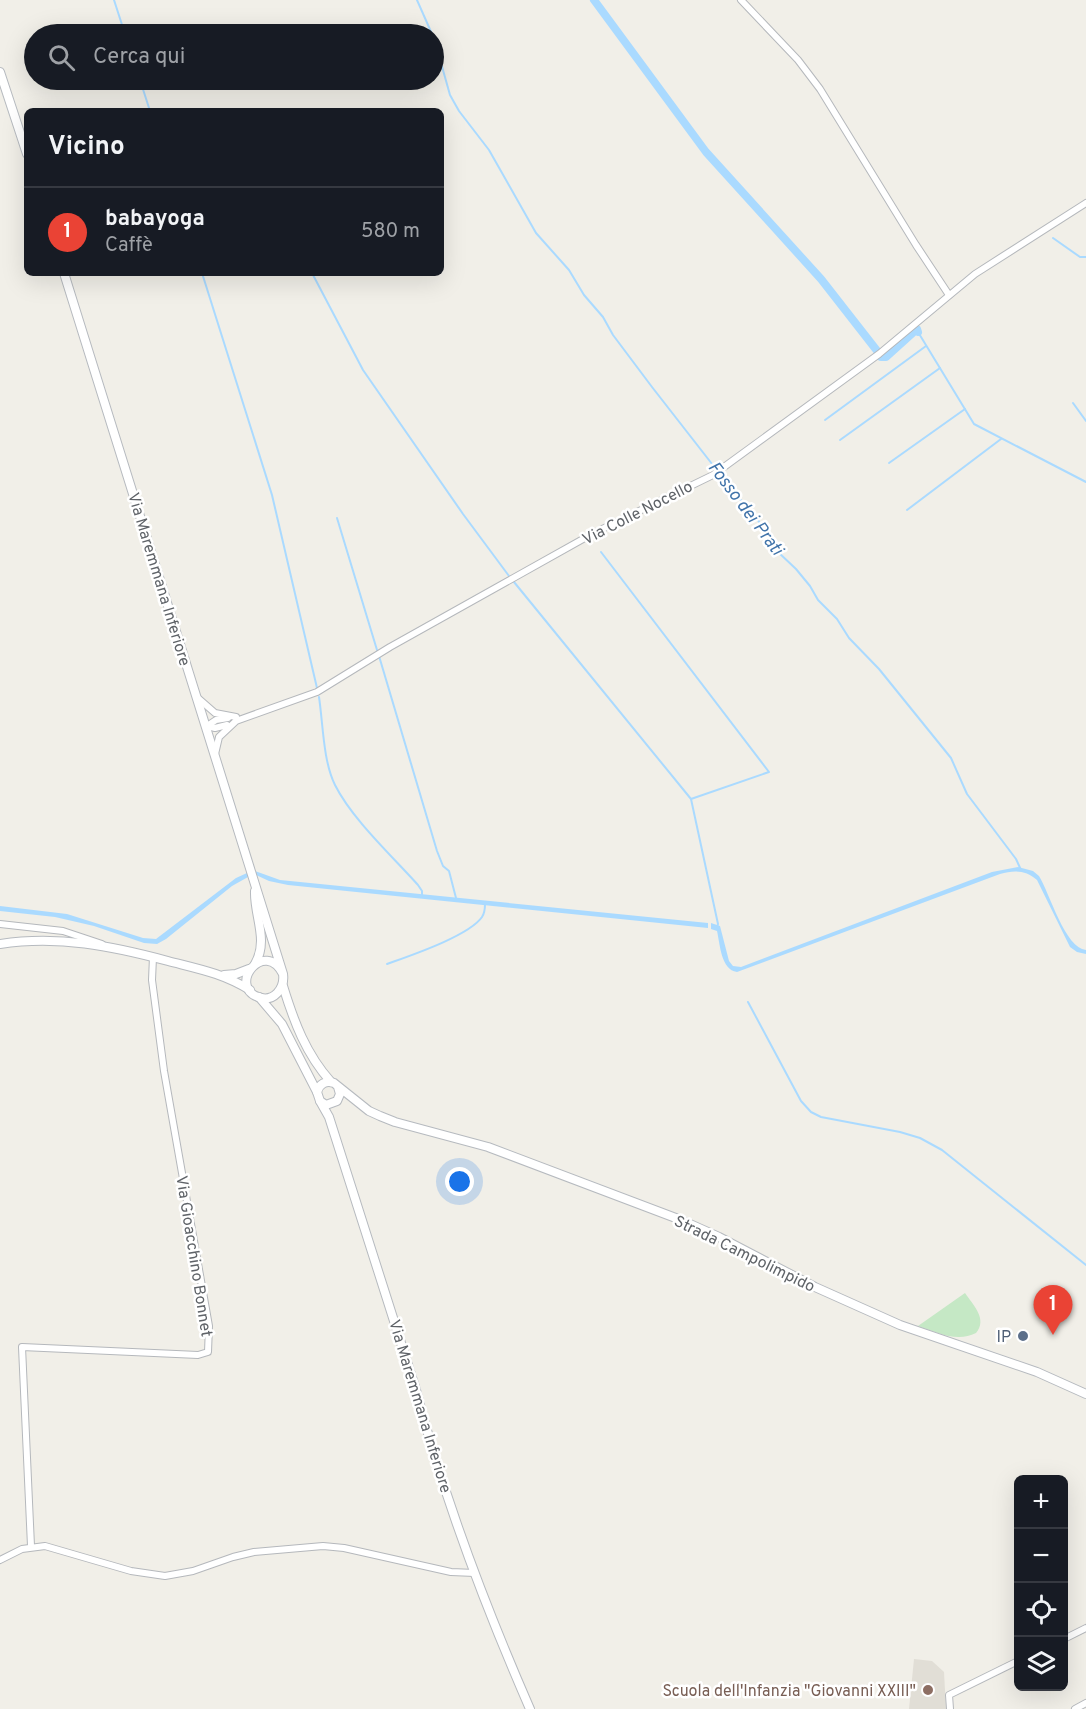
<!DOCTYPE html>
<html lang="it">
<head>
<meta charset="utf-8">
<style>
  body { margin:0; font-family:Overpass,sans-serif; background:#242831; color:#f1f3f6 }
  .controls { position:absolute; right:18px; bottom:18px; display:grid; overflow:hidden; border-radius:9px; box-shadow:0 6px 24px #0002 }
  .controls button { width:54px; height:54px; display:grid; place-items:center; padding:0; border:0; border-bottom:2px solid #363941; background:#171b24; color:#f1f3f6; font:30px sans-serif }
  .you { position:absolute; left:460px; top:1182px; width:21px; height:21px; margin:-15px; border:4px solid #fff; border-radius:50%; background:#1a73e8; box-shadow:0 0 0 9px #1a73e833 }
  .badge { display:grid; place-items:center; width:39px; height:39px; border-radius:50%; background:#ea4335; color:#fff; font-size:20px; font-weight:700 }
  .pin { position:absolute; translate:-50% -50px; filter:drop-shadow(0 2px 3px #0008) }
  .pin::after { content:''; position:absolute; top:32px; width:21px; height:18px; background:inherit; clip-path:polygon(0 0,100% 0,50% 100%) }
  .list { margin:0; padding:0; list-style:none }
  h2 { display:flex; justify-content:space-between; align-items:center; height:78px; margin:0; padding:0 24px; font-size:26px }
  h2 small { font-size:20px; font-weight:400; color:#9ea1a6 }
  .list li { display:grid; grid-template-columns:39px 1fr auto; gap:18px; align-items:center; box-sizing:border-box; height:90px; padding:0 24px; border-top:2px solid #363941 }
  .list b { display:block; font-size:22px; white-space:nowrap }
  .list p { margin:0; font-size:20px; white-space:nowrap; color:#9ea1a6 }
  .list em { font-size:20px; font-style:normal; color:#9ea1a6 }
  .icon { flex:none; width:33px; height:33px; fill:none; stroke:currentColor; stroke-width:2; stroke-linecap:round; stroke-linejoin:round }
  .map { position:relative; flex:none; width:1086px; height:1709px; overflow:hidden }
  .search { position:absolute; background:#171b24; box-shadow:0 6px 24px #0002; left:24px; top:24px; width:420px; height:66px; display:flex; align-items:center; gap:15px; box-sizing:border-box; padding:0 21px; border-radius:33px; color:#9ea1a6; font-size:22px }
  .panel { position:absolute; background:#171b24; box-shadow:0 6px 24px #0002; left:24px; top:108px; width:420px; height:168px; border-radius:9px }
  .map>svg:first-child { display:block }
  .education { fill:#e1ded6 }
  .green { fill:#c5e8c5 }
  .water { fill:#aadaff }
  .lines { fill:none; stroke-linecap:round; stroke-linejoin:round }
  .stream { stroke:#aadaff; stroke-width:2 }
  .canal { stroke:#aadaff; stroke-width:8 }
  .street-casing { stroke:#b5b8bc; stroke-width:8 }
  .secondary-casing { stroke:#b6babf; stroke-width:10 }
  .street { stroke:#fff; stroke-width:6 }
  .secondary { stroke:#fff; stroke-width:8 }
  .service-dot { fill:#5c6f8a; stroke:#fff; stroke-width:2 }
  .education-dot { fill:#8d6e63; stroke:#fff; stroke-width:2 }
  .labels { text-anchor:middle; stroke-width:5; stroke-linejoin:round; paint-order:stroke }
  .street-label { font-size:16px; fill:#5f6368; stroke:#fff }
  .service-label { font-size:16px; fill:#4e5e75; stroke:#fff; text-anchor:end }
  .education-label { font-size:16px; fill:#785e54; stroke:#fff; text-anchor:end }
  .water-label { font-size:18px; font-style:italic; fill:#4174aa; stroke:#fff }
</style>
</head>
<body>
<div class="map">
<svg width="1086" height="1709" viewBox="0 0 1086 1709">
  <rect width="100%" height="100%" fill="#f1efe8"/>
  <polygon class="education" points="914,1659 932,1661 944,1672 946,1709 909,1709"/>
  <path class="green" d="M 965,1293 C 973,1305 988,1319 976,1333 C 957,1343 936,1332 918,1326 Z"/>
  <g class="water">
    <path d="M 1018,867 L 1033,871 L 1039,876 C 1050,894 1065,948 1086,950 L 1086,954 L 1077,952 L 1070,947 L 1037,880 C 1026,870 1014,870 1000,874 L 737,972 C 721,970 720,944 717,931 L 711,929 L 711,923 L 720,926 L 729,961 L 733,966 L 741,967 L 992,872 Z"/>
    <polygon points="255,871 280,880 708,923 708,928 288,885 269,881 256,875"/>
    <polygon points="247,873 248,877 232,886 166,939 157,944 144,943 94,926 55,917 0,911 0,906 67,914 143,938 156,939 236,878"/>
  </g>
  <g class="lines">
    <g class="stream">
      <polyline points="114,0 125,34"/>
      <polyline points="417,0 432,34"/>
      <polyline points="434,38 450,95 459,111 489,150 536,233 569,270 584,295 603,317 613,335 652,387 737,496 756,517 778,552 796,569 810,586 818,600 837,619 849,638 879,669 951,758 967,794 1016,859 1021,870"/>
      <polyline points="140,80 150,111"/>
      <polyline points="1053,238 1080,257 1086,257"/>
      <polyline points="202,273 272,495 317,688"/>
      <polyline points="312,273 363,370 463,514 509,576"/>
      <polyline points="918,332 974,424 1086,482"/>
      <polyline points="1073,403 1086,421"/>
      <polyline points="825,420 926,346"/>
      <polyline points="840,440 940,368"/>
      <polyline points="889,463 965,409"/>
      <polyline points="907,510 1001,439"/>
      <polyline points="337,518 377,650"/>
      <polyline points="601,552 769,772 691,799"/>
      <polyline points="514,582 691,799 718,924 717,927"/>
      <polyline points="379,656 437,851 443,866 449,871 456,898"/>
      <path d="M 319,697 C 323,723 323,761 335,785 C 352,819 392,856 418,885 L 422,891 L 422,895"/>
      <path d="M 387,964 C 409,956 469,936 482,917 C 484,914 485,908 485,904"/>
      <polyline points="748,1002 801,1101 811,1112 821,1117 900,1132 920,1138 942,1150 1086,1265"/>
    </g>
    <g class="canal">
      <polyline points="594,0 706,152 821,279 878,352"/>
      <polyline points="881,357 886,357 917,329 918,332"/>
    </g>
    <defs>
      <g id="street">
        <polyline points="741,0 798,60 820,89 916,245 949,295"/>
        <polyline points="199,699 215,713 236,717"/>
        <polyline points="207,726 216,720 228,718"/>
        <polyline points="207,726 215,728 227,725"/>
        <polyline points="215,754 219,737 236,721 317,692 390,647 592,534 713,475 879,354 975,274 1086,203"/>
        <polyline points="0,924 63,931 102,944"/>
        <polyline points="31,1546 22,1347 198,1355 208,1352 209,1326 164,1071 152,980 153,957"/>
        <polyline points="0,1560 22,1549 45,1546 131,1571 165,1576 193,1571 233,1557 254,1552 323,1546 344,1548 451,1572 475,1573"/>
        <polyline points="1064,1639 1086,1628"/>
        <polyline points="950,1709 949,1695 1018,1661"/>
        <polyline points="1075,1709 1086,1703"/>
      </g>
      <g id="secondary">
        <polyline points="0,72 27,154"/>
        <path d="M 64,273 L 283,974 C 285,988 274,1003 258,997 C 227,985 265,938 283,974"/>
        <path d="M 255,891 C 254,916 269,940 255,964"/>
        <path d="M 0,944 C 58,935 112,946 168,961 C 199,969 222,973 250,990"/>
        <polyline points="224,975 236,974 249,969"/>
        <path d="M 283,986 C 294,1022 306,1054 331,1082"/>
        <polyline points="259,997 282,1024 317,1092"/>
        <path d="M 338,1087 L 340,1094 L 337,1101 L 326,1105 L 320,1101 L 317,1092 C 319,1084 326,1080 334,1083 L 369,1111 L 380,1116 L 395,1122 L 488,1147 L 681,1220 L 719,1237 L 815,1287 L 900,1325 L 1037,1372 L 1086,1394"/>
        <path d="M 320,1101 L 329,1117 L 416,1390 C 444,1499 485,1606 530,1709"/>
      </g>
    </defs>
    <use href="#street" class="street-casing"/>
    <use href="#secondary" class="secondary-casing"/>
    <use href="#street" class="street"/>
    <use href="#secondary" class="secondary"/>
  </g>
  <circle class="service-dot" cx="1023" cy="1336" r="6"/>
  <circle class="education-dot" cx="928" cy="1690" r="6"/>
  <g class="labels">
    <g class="street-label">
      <text transform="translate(637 512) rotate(-27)" y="6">Via Colle Nocello</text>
      <text transform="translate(160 579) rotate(73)" y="6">Via Maremmana Inferiore</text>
      <text transform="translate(745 1253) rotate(26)" y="6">Strada Campolimpido</text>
      <text transform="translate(195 1256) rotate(81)" y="6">Via Gioacchino Bonnet</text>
      <text transform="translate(421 1406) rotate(73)" y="6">Via Maremmana Inferiore</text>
    </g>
    <g class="service-label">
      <text x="1011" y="1342">IP</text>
    </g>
    <g class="education-label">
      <text x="916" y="1696">Scuola dell'Infanzia "Giovanni XXIII"</text>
    </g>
    <g class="water-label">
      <text transform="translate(746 508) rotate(53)" y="6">Fosso dei Prati</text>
    </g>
  </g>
</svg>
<div class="controls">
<button>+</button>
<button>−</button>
<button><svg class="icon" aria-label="locate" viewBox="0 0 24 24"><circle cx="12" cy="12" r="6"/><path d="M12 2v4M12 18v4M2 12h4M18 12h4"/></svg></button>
<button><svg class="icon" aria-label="layers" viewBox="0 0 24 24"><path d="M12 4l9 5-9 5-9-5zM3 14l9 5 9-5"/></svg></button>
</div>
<div class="you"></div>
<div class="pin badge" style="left:1053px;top:1335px">1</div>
<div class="search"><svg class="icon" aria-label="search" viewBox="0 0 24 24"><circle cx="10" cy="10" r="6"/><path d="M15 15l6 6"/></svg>Cerca qui</div>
<section class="panel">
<h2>Vicino<small></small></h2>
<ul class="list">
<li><span class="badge">1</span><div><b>babayoga</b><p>Caffè</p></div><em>580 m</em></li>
</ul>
</section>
</div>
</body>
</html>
